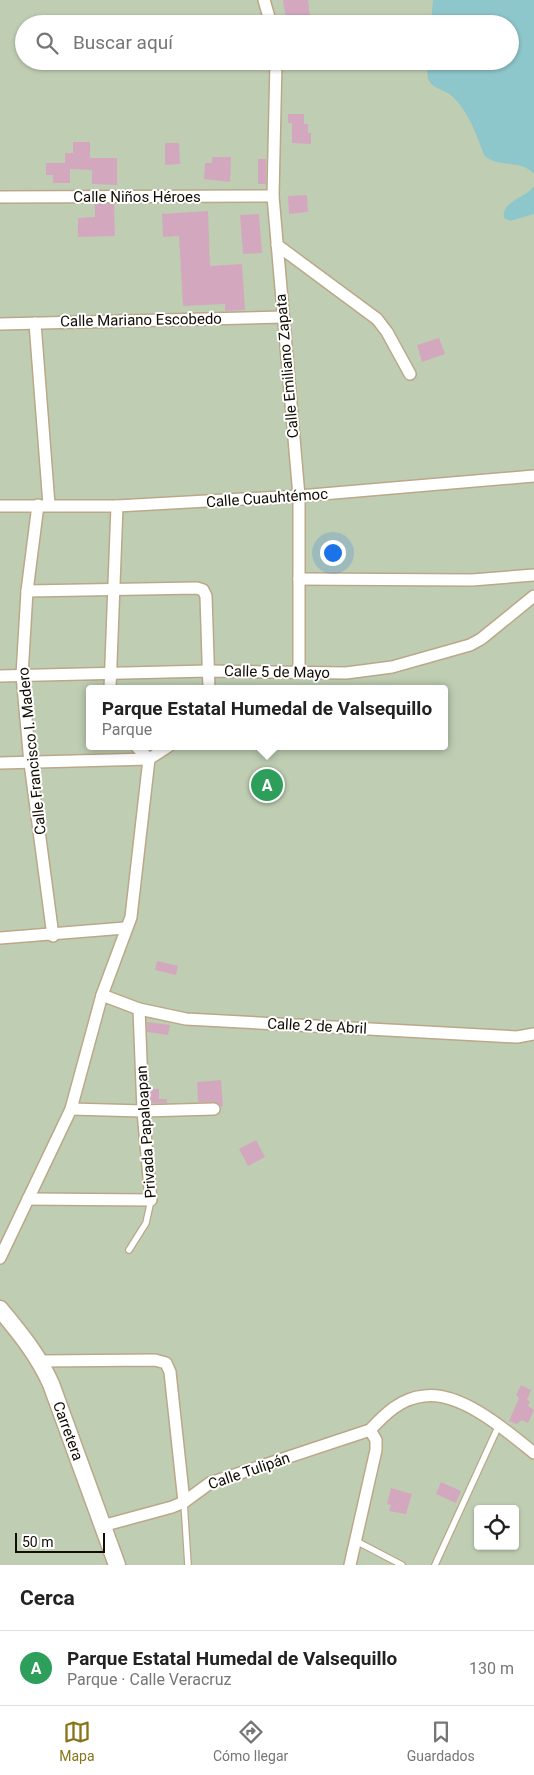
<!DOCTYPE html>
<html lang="es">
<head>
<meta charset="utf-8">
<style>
  body { margin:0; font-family:Roboto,sans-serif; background:#f6f6f6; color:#222 }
  .controls { position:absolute; right:15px; bottom:15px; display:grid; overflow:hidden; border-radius:5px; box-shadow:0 1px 4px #0004 }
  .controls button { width:45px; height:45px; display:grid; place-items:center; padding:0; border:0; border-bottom:1px solid #e0e0e0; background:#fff; color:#222; font:25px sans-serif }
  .scale { position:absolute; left:15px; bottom:12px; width:90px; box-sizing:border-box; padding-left:5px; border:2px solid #120c03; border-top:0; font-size:14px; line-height:18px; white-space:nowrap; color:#120c03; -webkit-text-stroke:4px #fff; paint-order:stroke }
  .you { position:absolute; left:332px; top:552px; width:18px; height:18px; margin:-12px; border:4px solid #fff; border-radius:50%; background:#1a73e8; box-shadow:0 0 0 8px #1a73e833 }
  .badge { display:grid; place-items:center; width:32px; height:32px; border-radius:50%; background:#897417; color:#fff; font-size:16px; font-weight:700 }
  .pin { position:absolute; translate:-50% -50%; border:2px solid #fff; box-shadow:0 1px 5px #0006 }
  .popup { position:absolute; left:86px; top:685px; width:362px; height:65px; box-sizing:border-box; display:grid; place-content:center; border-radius:5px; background:#fff; filter:drop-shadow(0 1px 4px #0005); font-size:16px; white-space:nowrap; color:#767676 }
  .popup b { font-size:19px; color:#222 }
  .popup::after { content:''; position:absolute; left:50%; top:100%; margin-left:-10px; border:10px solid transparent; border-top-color:#fff }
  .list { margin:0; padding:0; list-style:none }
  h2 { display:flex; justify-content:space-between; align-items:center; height:65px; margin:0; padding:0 20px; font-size:21px }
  h2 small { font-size:16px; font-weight:400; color:#767676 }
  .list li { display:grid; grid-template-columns:32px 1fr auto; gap:15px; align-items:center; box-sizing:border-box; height:75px; padding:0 20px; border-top:1px solid #e0e0e0 }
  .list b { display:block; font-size:19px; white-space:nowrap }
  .list p { margin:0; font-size:16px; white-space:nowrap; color:#767676 }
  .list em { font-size:16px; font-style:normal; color:#767676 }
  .icon { flex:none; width:28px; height:28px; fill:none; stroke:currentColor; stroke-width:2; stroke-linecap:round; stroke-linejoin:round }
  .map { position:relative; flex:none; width:534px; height:1565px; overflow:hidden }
  .search { position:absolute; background:#fff; box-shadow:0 1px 4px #0004; left:15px; right:15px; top:15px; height:55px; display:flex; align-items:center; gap:12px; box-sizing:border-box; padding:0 18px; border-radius:28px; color:#767676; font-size:19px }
  .sheet { height:140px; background:#fff }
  nav { display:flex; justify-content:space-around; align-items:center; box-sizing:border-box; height:70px; border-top:1px solid #e0e0e0; background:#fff; font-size:14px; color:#767676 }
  nav a { display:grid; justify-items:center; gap:2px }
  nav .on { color:#897417 }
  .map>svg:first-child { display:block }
  .green { fill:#bfceb3; fill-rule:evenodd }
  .water { fill:#8dc6cb }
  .building { fill:#d3a8bf }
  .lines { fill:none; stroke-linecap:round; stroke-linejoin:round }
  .lane-casing { stroke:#baa889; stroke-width:8 }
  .street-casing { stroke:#baa889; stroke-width:14 }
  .secondary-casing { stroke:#baa889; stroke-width:19 }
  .lane { stroke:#fff; stroke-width:5.5 }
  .street { stroke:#fff; stroke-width:11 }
  .secondary { stroke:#fff; stroke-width:16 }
  .labels { text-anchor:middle; stroke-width:4; stroke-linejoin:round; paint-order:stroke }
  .street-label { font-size:15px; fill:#120c03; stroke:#fff }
</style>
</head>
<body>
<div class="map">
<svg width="534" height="1565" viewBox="0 0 534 1565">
  <rect width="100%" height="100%" fill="#f8e5c5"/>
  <path class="green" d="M 0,0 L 534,0 L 534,1565 L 0,1565 ZM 24,24 L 510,24 L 510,61 L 24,61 ZM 90,689 L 444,689 L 444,746 L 90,746 ZM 478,1509 L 515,1509 L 515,1546 L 478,1546 Z"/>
  <g class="water">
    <path d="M 433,0 L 534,0 L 534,174 C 521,158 497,169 484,155 C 476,134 469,112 452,96 C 445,90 434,89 429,81 C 426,75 428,67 428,61 L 510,61 L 510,24 L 431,24 Z"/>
    <path d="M 534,186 L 534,214 L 510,221 L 504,218 C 501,201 526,198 534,186 Z"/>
  </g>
  <g class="building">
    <polygon points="283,0 308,0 310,16 286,19"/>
    <polygon points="288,114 304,114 304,124 308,124 308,133 311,133 311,144 292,143 292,123 288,123"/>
    <polygon points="73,142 90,142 90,158 117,158 117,185 92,184 92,170 70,169 70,183 53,183 53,175 46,175 46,163 65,163 65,153 73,153"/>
    <polygon points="165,143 179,143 180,164 165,165"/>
    <polygon points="212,157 231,157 230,182 204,179 205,163 212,163"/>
    <rect x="258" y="159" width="8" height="25"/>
    <polygon points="307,195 308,212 289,214 288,196"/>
    <polygon points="95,204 114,204 115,236 78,237 78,218 95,217"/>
    <polygon points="208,211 210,266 242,264 245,310 225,311 225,304 183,306 179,236 163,237 162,214"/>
    <polygon points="259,214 262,253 243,254 240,215"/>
    <polygon points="439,338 445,354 422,362 417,345"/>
    <polygon points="157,961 178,966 176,975 155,970"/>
    <polygon points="147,1022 170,1025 168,1035 147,1032"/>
    <polygon points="221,1080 223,1107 214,1102 198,1102 197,1082"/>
    <polygon points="150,1089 159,1089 159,1099 167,1099 167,1103 150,1103"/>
    <polygon points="256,1140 265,1157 248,1166 239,1149"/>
    <polygon points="521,1385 531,1390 527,1400 530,1401 528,1406 534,1410 528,1423 522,1420 517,1424 509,1421 519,1398 516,1395"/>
    <polygon points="441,1482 461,1491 456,1503 436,1494"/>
    <polygon points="391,1488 412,1494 406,1514 389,1511 391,1505 387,1504"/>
  </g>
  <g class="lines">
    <defs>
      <g id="lane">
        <polyline points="129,1250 146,1223 151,1200"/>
        <polyline points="184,1502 188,1565"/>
        <polyline points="356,1541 402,1565"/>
        <polyline points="435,1565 499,1425"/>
      </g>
      <g id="street">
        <polyline points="264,0 271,24"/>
        <polyline points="276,61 273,196 299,496 299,671"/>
        <polyline points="0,197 273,196"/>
        <polyline points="277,245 377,319 387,332 410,374"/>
        <polyline points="35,323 49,505"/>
        <polyline points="0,324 283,317"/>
        <polyline points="38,505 27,591 22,675 30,763 53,936"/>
        <polyline points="0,506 117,506 299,496 534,476"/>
        <polyline points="299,579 472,580 534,575"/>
        <polyline points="27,591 197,588 203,590 206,596 209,689"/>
        <polyline points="0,676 208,671 346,673 392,667 470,645 481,639 534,596"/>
        <polyline points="110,689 117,506"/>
        <polyline points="136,746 149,759"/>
        <polyline points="0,763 149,759 169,746"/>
        <polyline points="0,938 125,928"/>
        <polyline points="102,995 139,1009 186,1019 517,1037 534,1034"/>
        <polyline points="71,1109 143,1111 214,1109"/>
        <polyline points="28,1199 151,1200 143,1111 139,1009"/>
        <polyline points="0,1258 71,1109 102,995 131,917 149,759"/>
        <polyline points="41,1361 155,1360 166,1363 170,1372 184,1502"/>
        <path d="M 102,1526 L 172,1507 L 184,1502 L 210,1483 L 370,1430 C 385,1414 401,1398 424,1396 C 461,1391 507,1431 534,1453"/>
        <polyline points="350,1565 376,1450 376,1440 370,1430"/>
      </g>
      <path id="secondary" d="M 0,1309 C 20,1333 38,1355 51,1384 L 117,1565"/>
    </defs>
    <use href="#lane" class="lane-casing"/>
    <use href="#street" class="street-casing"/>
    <use href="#secondary" class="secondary-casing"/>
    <use href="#lane" class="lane"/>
    <use href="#street" class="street"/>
    <use href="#secondary" class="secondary"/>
  </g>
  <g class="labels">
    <g class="street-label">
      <text x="137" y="202">Calle Niños Héroes</text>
      <text transform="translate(141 320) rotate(-1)" y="5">Calle Mariano Escobedo</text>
      <text transform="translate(287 366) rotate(-95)" y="5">Calle Emiliano Zapata</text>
      <text transform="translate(267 498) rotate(-4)" y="5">Calle Cuauhtémoc</text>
      <text transform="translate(277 672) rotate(1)" y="5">Calle 5 de Mayo</text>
      <text transform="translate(32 751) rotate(-96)" y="5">Calle Francisco I. Madero</text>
      <text transform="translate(317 1026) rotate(3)" y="5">Calle 2 de Abril</text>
      <text transform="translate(146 1132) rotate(-94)" y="5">Privada Papaloapan</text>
      <text transform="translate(68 1431) rotate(70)" y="5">Carretera</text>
      <text transform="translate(249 1471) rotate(-19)" y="5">Calle Tulipán</text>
    </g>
  </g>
</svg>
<div class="controls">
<button><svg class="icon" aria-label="locate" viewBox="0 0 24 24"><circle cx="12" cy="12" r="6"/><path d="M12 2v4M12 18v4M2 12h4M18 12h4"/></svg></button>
</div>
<div class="scale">50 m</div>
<div class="you"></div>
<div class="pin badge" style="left:267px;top:785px;background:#2e9e5b">A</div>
<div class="popup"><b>Parque Estatal Humedal de Valsequillo</b>Parque</div>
<div class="search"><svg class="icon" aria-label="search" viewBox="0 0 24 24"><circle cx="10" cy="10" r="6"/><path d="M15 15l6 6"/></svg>Buscar aquí</div>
</div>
<section class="sheet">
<h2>Cerca<small></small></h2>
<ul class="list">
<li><span class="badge" style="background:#2e9e5b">A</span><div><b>Parque Estatal Humedal de Valsequillo</b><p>Parque · Calle Veracruz</p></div><em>130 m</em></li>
</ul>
</section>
<nav>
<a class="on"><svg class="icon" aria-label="map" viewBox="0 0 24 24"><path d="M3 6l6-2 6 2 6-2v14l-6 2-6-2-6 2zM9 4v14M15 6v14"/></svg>Mapa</a>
<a><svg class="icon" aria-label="directions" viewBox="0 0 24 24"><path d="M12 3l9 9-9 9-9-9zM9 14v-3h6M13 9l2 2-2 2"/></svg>Cómo llegar</a>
<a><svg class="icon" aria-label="saved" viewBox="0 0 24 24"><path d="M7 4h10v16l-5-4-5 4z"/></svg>Guardados</a>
</nav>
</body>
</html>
